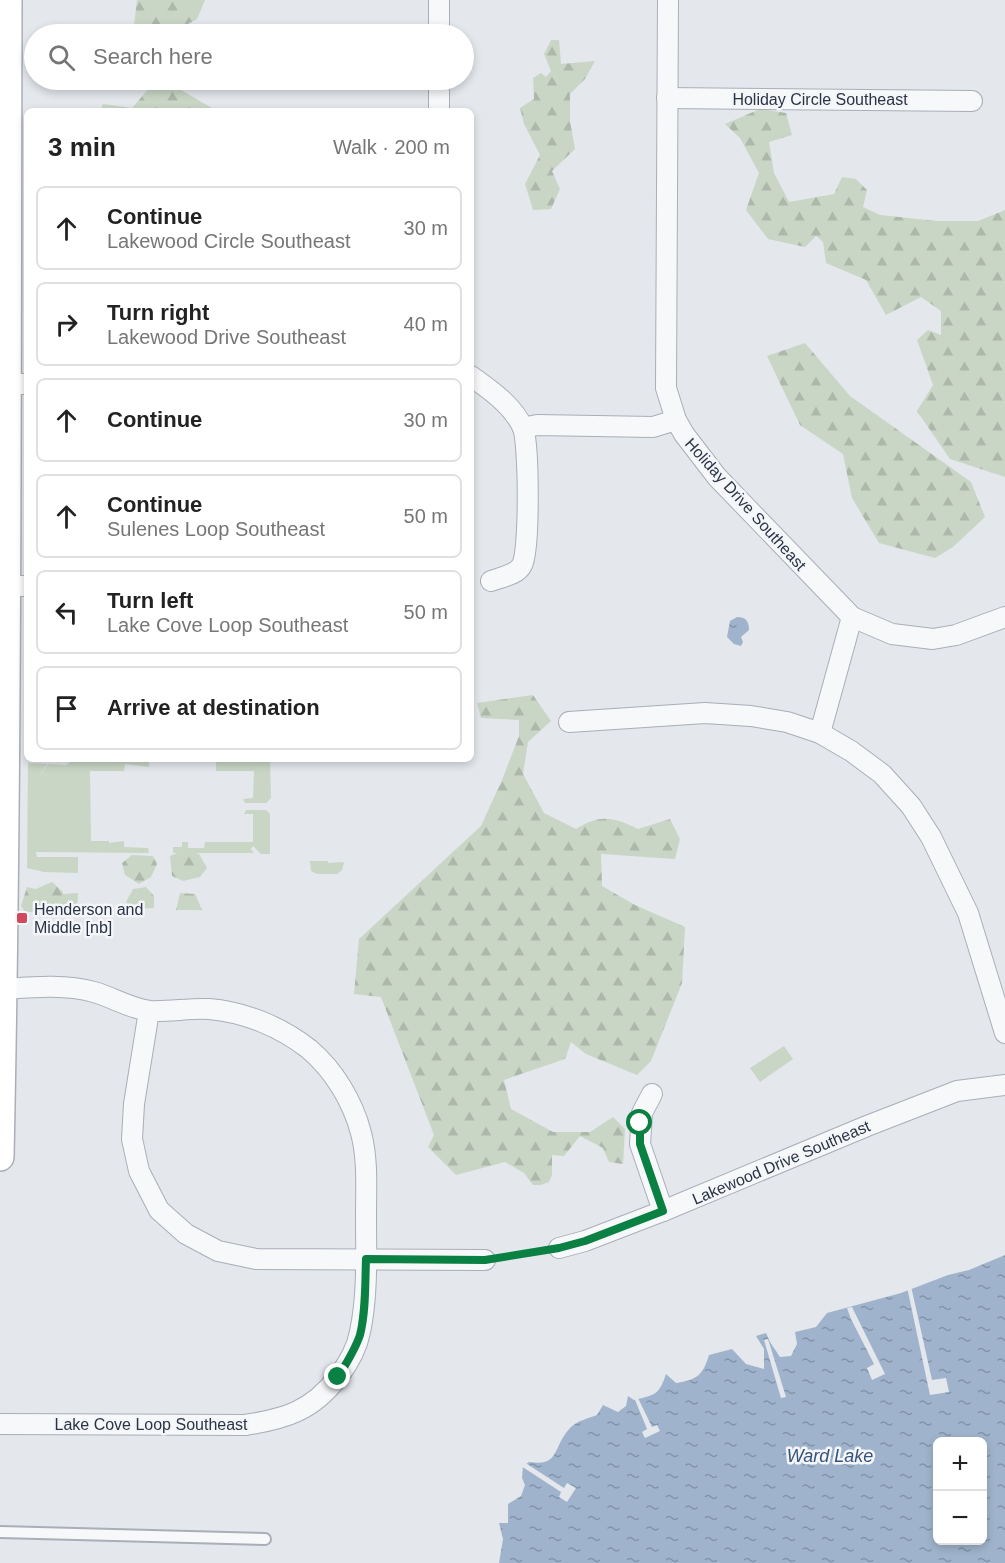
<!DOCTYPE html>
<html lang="en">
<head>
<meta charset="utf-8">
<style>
  body { margin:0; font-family:Arial,sans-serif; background:#f6f6f6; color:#222 }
  .controls { position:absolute; right:18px; bottom:18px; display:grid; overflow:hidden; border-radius:9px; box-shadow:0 3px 9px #0003 }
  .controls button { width:54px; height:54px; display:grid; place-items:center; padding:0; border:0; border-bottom:2px solid #e0e0e0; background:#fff; color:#222; font:30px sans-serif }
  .stop { position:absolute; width:18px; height:18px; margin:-14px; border:4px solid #0b8043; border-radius:50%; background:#fff }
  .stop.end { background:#0b8043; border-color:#fff; box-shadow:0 2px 6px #0008 }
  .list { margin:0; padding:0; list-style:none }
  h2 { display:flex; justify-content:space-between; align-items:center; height:78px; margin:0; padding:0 24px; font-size:26px }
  h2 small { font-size:20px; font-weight:400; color:#767676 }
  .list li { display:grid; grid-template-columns:39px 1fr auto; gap:18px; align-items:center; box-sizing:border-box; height:84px; margin:0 12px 12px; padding:0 12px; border:2px solid #e0e0e0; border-radius:9px }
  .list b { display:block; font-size:22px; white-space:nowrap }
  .list p { margin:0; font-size:20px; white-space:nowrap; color:#767676 }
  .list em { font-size:20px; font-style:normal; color:#767676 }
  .icon { flex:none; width:33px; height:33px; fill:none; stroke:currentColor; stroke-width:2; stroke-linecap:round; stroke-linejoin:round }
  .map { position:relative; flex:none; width:1005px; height:1563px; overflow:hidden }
  .search { position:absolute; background:#fff; box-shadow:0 3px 9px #0003; left:24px; top:24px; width:450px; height:66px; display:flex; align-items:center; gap:15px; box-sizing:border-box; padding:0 21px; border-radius:33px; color:#767676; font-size:22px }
  .panel { position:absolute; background:#fff; box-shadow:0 3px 9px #0003; left:24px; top:108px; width:450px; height:654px; border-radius:9px }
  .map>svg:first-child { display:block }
  .green { fill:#c9d6c5 }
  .forest { fill:url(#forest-firs) }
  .water { fill:url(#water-ripples); fill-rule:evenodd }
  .pier { fill:#e4e7ec }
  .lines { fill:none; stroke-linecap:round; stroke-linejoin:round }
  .service-casing { stroke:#a9aeb7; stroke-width:14 }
  .minor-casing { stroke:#a9aeb7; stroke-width:22 }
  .secondary-casing { stroke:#a9aeb7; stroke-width:30 }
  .path { stroke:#c2c5cb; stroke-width:3; stroke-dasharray:4.5 4.5; stroke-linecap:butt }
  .service { stroke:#f7f8fa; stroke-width:10 }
  .minor { stroke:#f7f8fa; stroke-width:20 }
  .secondary { stroke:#fff; stroke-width:27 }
  .route { stroke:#0b8043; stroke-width:8 }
  .poi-dot { fill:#d1495b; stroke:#f4f6f9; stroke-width:2 }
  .labels { text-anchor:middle; stroke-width:5; stroke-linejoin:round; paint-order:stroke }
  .street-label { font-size:16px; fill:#2b3445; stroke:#f4f6f9 }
  .poi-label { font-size:16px; fill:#2b3445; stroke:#f4f6f9; text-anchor:start }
  .water-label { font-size:18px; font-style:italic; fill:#34527a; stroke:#f4f6f9 }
</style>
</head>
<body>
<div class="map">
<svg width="1005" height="1563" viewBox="0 0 1005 1563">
  <defs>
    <pattern id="forest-firs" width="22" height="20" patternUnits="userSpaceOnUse" patternTransform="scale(1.5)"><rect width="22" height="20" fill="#c9d6c5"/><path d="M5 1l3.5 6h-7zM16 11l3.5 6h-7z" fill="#adb8ab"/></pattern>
    <pattern id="water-ripples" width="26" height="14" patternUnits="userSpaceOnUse" patternTransform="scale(1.5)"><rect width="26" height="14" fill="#9fb4cc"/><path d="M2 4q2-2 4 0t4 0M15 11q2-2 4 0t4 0" fill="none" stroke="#8293a7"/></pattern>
  </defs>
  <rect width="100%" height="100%" fill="#e4e7ec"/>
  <g class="green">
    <polygon points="75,759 149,760 149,767 125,764 124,771 90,771 91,841 109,841 109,843 124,841 124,847 148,848 149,853 36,852 37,857 78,857 78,873 44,872 27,868 28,763 47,764 38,778 48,764 66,765"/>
    <polygon points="216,760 270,761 271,798 266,803 245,803 243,799 253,798 254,771 216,771"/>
    <polygon points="246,810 266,810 270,814 270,854 261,854 253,846 251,849 254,853 173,853 173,847 182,847 182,842 188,842 188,848 204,848 205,842 253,842 253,814 244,814"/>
    <polygon points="310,861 328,861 328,863 344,862 342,870 337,874 317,874 311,871"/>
    <polygon points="78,893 77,912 57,912 63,909 63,894"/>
    <polygon points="784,1046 793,1059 760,1082 750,1068"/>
  </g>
  <g class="forest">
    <polygon points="137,0 205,0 197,19 170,34 133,34"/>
    <polygon points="551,40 559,40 561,64 595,61 585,79 570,94 570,121 575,149 552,171 560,189 551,209 533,210 525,184 540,155 524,124 520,108 534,99 533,78 541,73 546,77 551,71 544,54"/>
    <polygon points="171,84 217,111 100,111 103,104 132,108 151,86"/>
    <polygon points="760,109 786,113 792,135 769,142 774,173 789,202 834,194 842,177 856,179 867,190 863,207 880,215 937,221 978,221 1005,210 1005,477 950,459 917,411 933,385 917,340 928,330 941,335 941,311 921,297 886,315 866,280 826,263 823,242 816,236 805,247 768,239 746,210 759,173 740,138 725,124"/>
    <polygon points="805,343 850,396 971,482 985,517 953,547 935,558 879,543 852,498 843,454 800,425 767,356"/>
    <path d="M 533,695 L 551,721 L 528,742 L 523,774 L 544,813 L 576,829 C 600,814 614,817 638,829 L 670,819 L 680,839 L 675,859 L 601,854 L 602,886 L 635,905 L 685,927 L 682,983 L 651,1061 L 637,1075 L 586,1054 L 571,1042 L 565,1059 L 504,1080 L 511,1109 L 553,1132 L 590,1132 L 613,1117 L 625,1129 L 623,1164 L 609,1162 L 603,1148 L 580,1136 L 564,1156 L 552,1155 L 552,1175 L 549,1182 L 541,1185 L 533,1185 L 524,1173 L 505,1162 L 456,1175 L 428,1147 L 434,1135 L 381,997 L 354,994 L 359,939 L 481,826 L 502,780 L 519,736 L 519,720 L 481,718 L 477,703 Z"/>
    <polygon points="185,850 199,854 207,868 200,877 183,881 172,876 170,856"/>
    <polygon points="132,855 153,856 157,864 151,877 139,884 125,875 122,863"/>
    <polygon points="52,882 63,892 63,909 57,912 25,912 21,906 27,887 36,889"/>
    <polygon points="146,887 154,896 154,908 131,909 126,902 133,889"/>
    <polygon points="180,893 195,894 202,910 176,910"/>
  </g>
  <g class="water">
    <path d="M 737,617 C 746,617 749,621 749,630 L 741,637 L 743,642 L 741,646 L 734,644 L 727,637 L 730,621 Z"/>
    <path d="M 1005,1255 L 1005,1563 L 499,1563 L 503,1539 L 499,1523 L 508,1523 L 508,1504 L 521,1496 L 525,1485 L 522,1478 L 523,1466 L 529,1462 C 561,1467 552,1446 571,1427 C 577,1421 589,1418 597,1415 L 603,1405 L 618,1412 L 626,1406 L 628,1396 L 634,1400 C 655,1395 659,1395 666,1374 L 676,1383 C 697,1380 703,1375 709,1355 L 732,1349 L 746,1364 L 764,1369 L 764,1349 L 756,1336 L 766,1333 L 770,1342 L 780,1357 L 791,1356 L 797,1344 L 795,1332 L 816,1327 L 827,1313 L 901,1293 L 948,1275 L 969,1270 ZM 938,1442 L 982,1442 L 982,1540 L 938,1540 Z"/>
  </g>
  <g class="pier">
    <polygon points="911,1286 932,1380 946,1378 949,1392 930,1395 907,1287"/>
    <polygon points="852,1307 885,1374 872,1380 867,1368 874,1364 851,1319 847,1308"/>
    <polygon points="768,1339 786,1397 781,1398 764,1340"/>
    <polygon points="633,1395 637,1396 652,1427 657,1425 660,1431 645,1438 642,1432 647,1429"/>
    <polygon points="524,1462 564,1488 567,1483 576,1488 567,1502 559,1497 561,1492 521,1466"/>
  </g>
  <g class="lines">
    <defs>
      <polyline id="service" points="0,1532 265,1539"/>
      <g id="minor">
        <polyline points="668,0 666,388 676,420 684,434 717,477 852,617 892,634 933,639 956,635 1005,617"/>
        <polyline points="439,34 439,0"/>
        <polyline points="667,98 972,101"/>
        <polyline points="439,111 439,80"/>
        <path d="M 471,376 C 490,390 513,405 523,428 C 529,444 530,550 522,565 C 517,575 501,577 491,581"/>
        <polyline points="6,384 27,384"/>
        <polyline points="523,428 537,425 653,427 676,420"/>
        <polyline points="6,586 27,586"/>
        <polyline points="569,722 705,713 751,716 787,722 820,733 851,751 882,774 911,806 931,837 968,913 1005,1033"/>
        <polyline points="820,733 852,617"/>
        <polyline points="149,1011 134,1104 132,1139 139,1171 159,1210 186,1234 218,1251 256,1259 485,1260"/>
        <polyline points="652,1094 642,1113 640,1144 663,1211"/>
        <polyline points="559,1248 585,1241 663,1211 867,1126 957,1091 1005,1085"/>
        <path d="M 0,1424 L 245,1425 C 285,1419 312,1411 338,1377 C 348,1364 357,1348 360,1332 C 368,1294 366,1253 366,1214 C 366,1188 368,1159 361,1133 C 353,1102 334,1070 309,1049 C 281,1027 245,1012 209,1009 C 190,1008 169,1012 150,1011 C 131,1009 112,997 94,992 C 65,984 33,987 4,989"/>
      </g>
      <path id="secondary" d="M 0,1157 C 8,771 7,386 8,0"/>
    </defs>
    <use href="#service" class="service-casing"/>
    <use href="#minor" class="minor-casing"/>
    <use href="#secondary" class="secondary-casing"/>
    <polyline class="path" points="501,1257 542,1250"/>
    <use href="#service" class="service"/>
    <use href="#minor" class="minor"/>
    <use href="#secondary" class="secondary"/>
  </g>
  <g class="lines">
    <path class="route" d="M 338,1377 C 346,1364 355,1350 360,1335 C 366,1311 365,1284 366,1259 L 485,1260 L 559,1248 L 585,1241 L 663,1211 L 640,1144 L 640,1123"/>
  </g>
  <rect class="poi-dot" x="16" y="912" width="12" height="12" rx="3"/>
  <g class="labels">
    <g class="street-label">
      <text x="820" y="105">Holiday Circle Southeast</text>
      <text transform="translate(746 504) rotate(48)" y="6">Holiday Drive Southeast</text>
      <text transform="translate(781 1162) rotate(-23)" y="6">Lakewood Drive Southeast</text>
      <text x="151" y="1430">Lake Cove Loop Southeast</text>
    </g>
    <g class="poi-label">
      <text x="34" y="915">Henderson and<tspan x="34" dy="18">Middle [nb]</tspan></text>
    </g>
    <g class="water-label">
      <text x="830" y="1462">Ward Lake</text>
    </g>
  </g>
</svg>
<div class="controls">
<button>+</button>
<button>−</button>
</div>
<div class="stop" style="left:640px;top:1123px"></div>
<div class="stop end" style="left:338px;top:1377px"></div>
<div class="search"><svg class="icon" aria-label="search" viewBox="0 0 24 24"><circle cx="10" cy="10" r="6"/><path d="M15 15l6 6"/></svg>Search here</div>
<section class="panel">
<h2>3 min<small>Walk · 200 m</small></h2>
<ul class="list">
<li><svg class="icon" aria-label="ahead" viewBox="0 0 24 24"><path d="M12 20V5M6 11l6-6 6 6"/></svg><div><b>Continue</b><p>Lakewood Circle Southeast</p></div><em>30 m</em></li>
<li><svg class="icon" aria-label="right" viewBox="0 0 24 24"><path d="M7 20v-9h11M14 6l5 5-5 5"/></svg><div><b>Turn right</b><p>Lakewood Drive Southeast</p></div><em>40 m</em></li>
<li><svg class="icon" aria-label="ahead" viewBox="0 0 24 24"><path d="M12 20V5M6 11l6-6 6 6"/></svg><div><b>Continue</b></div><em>30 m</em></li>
<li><svg class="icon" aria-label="ahead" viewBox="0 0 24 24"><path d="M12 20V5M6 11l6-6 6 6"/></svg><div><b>Continue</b><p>Sulenes Loop Southeast</p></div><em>50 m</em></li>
<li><svg class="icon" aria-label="left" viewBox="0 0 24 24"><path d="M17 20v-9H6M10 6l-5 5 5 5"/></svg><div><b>Turn left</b><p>Lake Cove Loop Southeast</p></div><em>50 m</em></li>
<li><svg class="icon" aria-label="arrive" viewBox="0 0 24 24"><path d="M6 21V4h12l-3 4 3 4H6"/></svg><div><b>Arrive at destination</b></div></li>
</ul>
</section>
</div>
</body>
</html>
